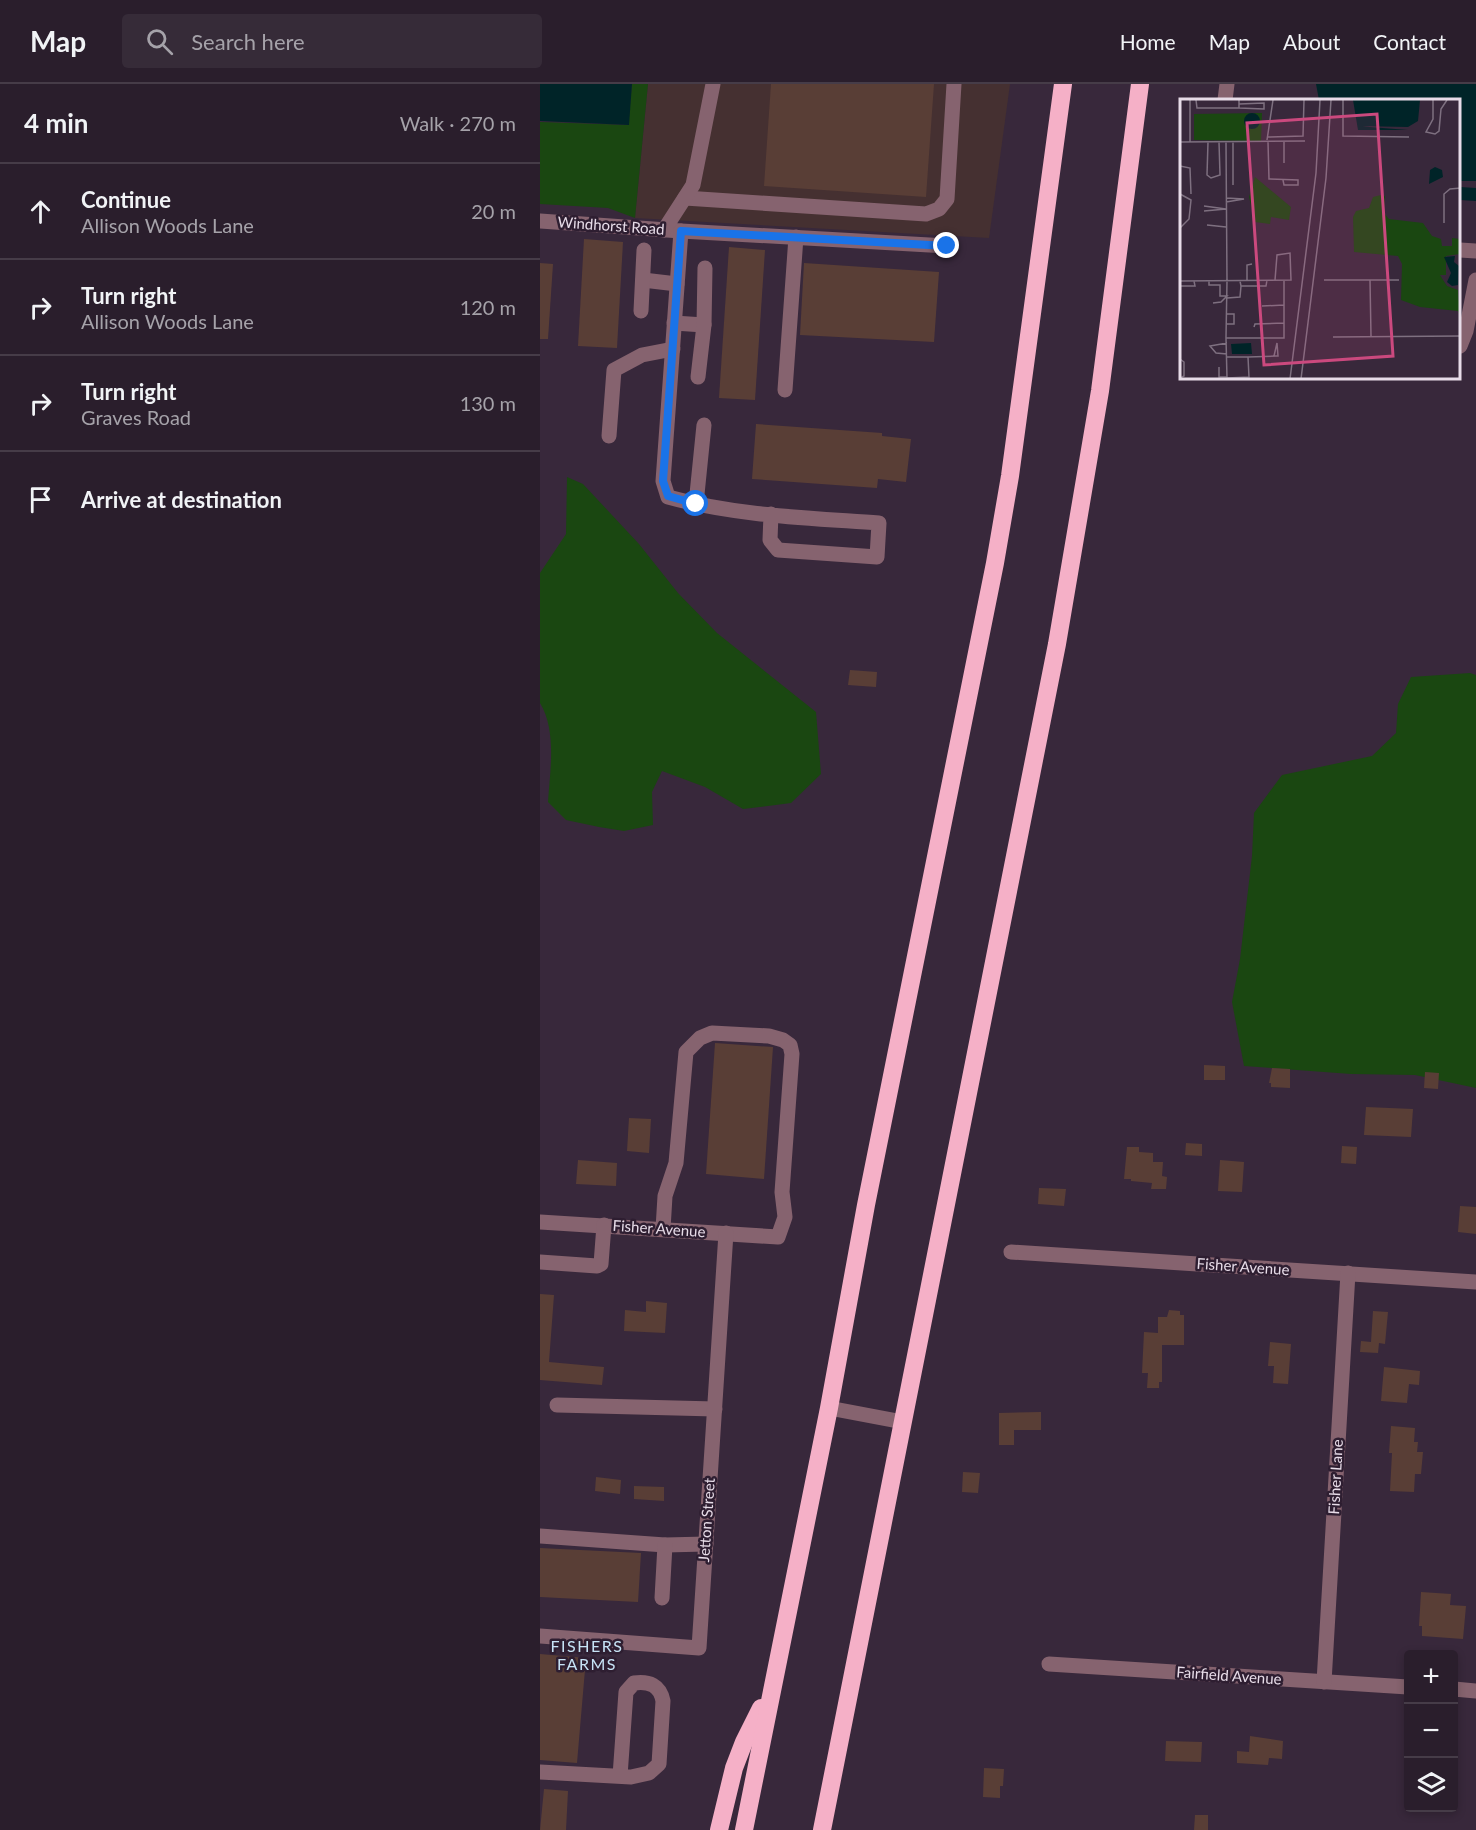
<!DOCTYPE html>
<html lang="en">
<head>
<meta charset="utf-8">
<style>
  body { margin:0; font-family:Lato,sans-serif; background:#362b38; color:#f1f3f6 }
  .controls { position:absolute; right:18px; bottom:18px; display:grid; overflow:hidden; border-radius:6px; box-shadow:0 3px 9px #0003 }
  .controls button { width:54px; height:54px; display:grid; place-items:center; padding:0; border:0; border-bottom:2px solid #463c48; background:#2a1e2c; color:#f1f3f6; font:30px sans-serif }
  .stop { position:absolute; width:18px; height:18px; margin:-14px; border:4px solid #1a73e8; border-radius:50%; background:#fff }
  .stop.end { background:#1a73e8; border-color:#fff; box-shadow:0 2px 6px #0008 }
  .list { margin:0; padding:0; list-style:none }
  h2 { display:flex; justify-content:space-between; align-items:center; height:78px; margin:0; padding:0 24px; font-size:26px }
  h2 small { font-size:20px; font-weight:400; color:#a5a2a9 }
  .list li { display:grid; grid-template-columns:39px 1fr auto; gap:18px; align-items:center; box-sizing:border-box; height:96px; padding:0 24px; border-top:2px solid #463c48 }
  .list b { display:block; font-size:22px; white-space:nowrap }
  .list p { margin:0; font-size:20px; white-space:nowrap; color:#a5a2a9 }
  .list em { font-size:20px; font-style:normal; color:#a5a2a9 }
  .icon { flex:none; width:33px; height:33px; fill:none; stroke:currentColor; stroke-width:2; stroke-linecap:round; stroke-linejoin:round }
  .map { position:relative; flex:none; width:936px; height:1746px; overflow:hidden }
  header { display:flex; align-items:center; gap:36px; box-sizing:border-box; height:84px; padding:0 30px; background:#2a1e2c; border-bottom:2px solid #463c48 }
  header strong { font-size:28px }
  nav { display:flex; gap:33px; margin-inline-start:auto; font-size:21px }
  .search { width:420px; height:54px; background:#362b38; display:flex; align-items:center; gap:15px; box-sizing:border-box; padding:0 21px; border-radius:6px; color:#a5a2a9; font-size:22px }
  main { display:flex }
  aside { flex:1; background:#2a1e2c }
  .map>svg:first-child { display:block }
  .industrial { fill:#453031 }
  .green { fill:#1a4711 }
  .water { fill:#002428 }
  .building { fill:#593e36 }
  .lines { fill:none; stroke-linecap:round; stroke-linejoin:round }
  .minor { stroke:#86636f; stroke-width:15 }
  .highway { stroke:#f5b0c7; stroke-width:18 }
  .route { stroke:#1a73e8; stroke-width:8 }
  .labels { text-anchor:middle; stroke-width:5; stroke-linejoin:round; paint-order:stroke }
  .street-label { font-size:15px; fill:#e7dce8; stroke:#2e1e31 }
  .neighbourhood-label { font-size:16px; letter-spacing:1.5px; fill:#c7e3f6; stroke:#2e1e31 }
  .inset-road { fill:none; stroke:#7e7080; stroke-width:1.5 }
  .view { fill:#cb497e; fill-opacity:0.15; stroke:#cb497e; stroke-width:3 }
  .inset-edge { fill:none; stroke:#e7dce8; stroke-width:3 }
</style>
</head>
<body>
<header>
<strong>Map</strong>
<div class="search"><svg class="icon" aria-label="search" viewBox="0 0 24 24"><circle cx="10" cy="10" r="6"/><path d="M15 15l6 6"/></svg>Search here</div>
<nav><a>Home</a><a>Map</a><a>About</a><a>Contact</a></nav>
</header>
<main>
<aside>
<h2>4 min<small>Walk · 270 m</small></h2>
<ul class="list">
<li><svg class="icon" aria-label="ahead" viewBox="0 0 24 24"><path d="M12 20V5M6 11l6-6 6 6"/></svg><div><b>Continue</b><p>Allison Woods Lane</p></div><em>20 m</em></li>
<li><svg class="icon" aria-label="right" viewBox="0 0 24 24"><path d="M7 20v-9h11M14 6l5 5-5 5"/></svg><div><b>Turn right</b><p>Allison Woods Lane</p></div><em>120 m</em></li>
<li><svg class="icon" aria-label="right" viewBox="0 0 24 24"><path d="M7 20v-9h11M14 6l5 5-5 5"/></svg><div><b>Turn right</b><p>Graves Road</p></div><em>130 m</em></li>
<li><svg class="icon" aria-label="arrive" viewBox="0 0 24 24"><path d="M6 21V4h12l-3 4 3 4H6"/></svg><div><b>Arrive at destination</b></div></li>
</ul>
</aside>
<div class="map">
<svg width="936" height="1746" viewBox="0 0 936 1746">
  <rect width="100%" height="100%" fill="#38283b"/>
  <polygon class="industrial" points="108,0 470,0 449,154 95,134"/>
  <g class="green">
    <polygon points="92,0 108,0 95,134 68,124 0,120 0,38 88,41"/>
    <path d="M 27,393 L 43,400 L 99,460 L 138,509 L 177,549 L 276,628 L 281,690 L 251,719 L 203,725 L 165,703 L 122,687 L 112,708 L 113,741 L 84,747 L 59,743 L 26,736 L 8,718 C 10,687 17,647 0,619 L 0,489 L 26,450 Z"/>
    <polygon points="930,589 936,591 936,1004 875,991 811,990 704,982 692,918 700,875 712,772 714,729 742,691 832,672 856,649 858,620 871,593"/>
  </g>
  <g class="water">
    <polygon points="0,0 92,0 89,41 0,37"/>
    <polygon points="776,0 936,0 936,97 920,97 920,16 779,16"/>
    <polygon points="920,103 936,104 936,117 920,116"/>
  </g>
  <g class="building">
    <polygon points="231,0 394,0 386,113 224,102"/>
    <polygon points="44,155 83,158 77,264 38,262"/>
    <polygon points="189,163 225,166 215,316 179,314"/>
    <polygon points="0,179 13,180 8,255 0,255"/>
    <polygon points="264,179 399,188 394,258 260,251"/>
    <polygon points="216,340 342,349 342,352 371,355 366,398 338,395 337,404 212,395"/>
    <polygon points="310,586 337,588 336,603 308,601"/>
    <polygon points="175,959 233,963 224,1095 166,1090"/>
    <polygon points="664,981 685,982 685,996 664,996"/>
    <polygon points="732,984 750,985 750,1004 731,1003 731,999 729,999"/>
    <polygon points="885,988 899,989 898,1005 884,1004"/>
    <polygon points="826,1023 873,1025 871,1053 824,1051"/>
    <polygon points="89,1034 111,1035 109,1069 87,1067"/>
    <polygon points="646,1059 662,1060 662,1072 645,1071"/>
    <polygon points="802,1062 817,1063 816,1080 801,1079"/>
    <polygon points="587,1063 599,1063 599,1068 613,1069 613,1078 623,1078 622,1092 627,1093 626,1105 611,1105 612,1099 591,1097 591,1095 584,1095"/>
    <polygon points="38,1076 77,1079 76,1102 36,1100"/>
    <polygon points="680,1076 704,1078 702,1108 678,1107"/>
    <polygon points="499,1104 526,1105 524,1122 498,1120"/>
    <polygon points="920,1122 936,1123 936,1150 918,1148"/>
    <polygon points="0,1210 14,1211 9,1278 64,1283 62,1301 0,1296"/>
    <polygon points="106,1217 127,1219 125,1249 84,1247 85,1226 106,1228"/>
    <polygon points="629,1226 640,1227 640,1231 644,1231 644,1261 622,1261 622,1298 619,1298 619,1304 607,1304 608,1289 602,1289 604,1248 618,1249 618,1233 627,1233"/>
    <polygon points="833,1227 848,1228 845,1260 839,1259 838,1269 820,1268 821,1257 831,1258"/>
    <polygon points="730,1258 751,1260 748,1300 733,1299 734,1282 728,1282"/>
    <polygon points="844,1283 880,1287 879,1301 869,1300 867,1319 841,1317"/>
    <polygon points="501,1328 501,1346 474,1346 474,1361 459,1361 459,1329"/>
    <polygon points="851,1342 875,1344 874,1358 878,1358 877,1368 883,1368 881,1390 875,1390 874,1408 850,1407 852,1369 849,1369"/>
    <polygon points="423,1388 440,1389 438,1409 422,1408"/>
    <polygon points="56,1393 81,1396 80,1410 55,1407"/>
    <polygon points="94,1402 124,1403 124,1417 94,1415"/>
    <polygon points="0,1464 101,1469 98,1518 0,1513"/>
    <polygon points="881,1508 911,1510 910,1521 926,1522 923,1555 882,1552 882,1542 879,1542"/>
    <polygon points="0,1570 46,1574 37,1679 0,1676"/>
    <polygon points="710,1652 743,1657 742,1675 729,1674 728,1681 697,1679 697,1667 709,1668"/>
    <polygon points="626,1657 662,1658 661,1678 625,1677"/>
    <polygon points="444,1684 464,1685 463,1702 460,1702 460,1714 443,1713"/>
    <polygon points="4,1705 28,1707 26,1746 0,1746"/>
    <polygon points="655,1731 668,1731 668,1746 654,1746"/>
  </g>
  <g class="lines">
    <g class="minor">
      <polyline points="685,16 687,0"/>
      <polyline points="145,114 386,130 399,125 407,115 414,0"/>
      <polyline points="0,137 141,147 407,162"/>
      <polyline points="124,146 153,101 173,0"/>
      <path d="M 141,147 L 123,397 L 128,413 C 197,432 269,434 339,439 L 337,473 L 238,466 L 230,456 L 231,430"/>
      <polyline points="920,166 936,167"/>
      <polyline points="103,196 137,200"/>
      <polyline points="101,227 104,166"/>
      <polyline points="134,239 164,241"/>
      <polyline points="920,262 926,247 936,196"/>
      <polyline points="158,293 164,241 165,184"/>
      <polyline points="245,306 256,153"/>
      <polyline points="69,352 74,286 102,271 133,265"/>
      <polyline points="156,420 164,341"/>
      <polyline points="0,1138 238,1153 245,1133 242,1108 252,970 250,961 243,956 229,952 172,949 160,954 146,968 136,1079 125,1112 123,1145"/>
      <polyline points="471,1168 936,1198"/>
      <polyline points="0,1178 57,1182 61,1180 64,1141"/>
      <polyline points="17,1321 175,1325"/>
      <polyline points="289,1324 363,1338"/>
      <polyline points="0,1452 125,1461 166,1460"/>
      <polyline points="122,1514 125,1461"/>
      <polyline points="0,1552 159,1564 186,1149"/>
      <polyline points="509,1580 868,1603"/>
      <polyline points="784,1598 808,1189"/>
      <polyline points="914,1605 936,1607"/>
      <path d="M 0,1688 L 91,1693 L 109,1689 L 119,1680 L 123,1617 C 120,1601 109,1597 94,1599 L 86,1608 L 80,1692"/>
    </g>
    <g class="highway">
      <polyline points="179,1746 194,1684 204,1658 221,1624"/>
      <polyline points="204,1746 289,1324 326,1121 455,479 470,392 523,0"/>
      <polyline points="282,1746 517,560 560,307 600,0"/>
    </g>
  </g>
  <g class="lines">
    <polyline class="route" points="156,420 128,412 123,397 141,147 407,162"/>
  </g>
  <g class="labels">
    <g class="street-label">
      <text transform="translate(71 142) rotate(4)" y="5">Windhorst Road</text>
      <text transform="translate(119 1145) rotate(4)" y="5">Fisher Avenue</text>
      <text transform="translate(703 1183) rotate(4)" y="5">Fisher Avenue</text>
      <text transform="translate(796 1393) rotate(-87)" y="5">Fisher Lane</text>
      <text transform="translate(167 1436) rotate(-86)" y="5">Jetton Street</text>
      <text transform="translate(689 1592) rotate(4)" y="5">Fairfield Avenue</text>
    </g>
    <g class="neighbourhood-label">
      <text x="47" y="1568">FISHERS<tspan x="47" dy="18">FARMS</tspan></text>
    </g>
  </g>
  <g transform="translate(640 15)">
    <rect width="280" height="280" fill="#38283b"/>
    <path d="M 82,14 L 81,42 L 14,41 L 14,15 ZM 75,78 L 111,108 L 109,121 L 91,118 L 90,125 L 75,123 L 69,98 ZM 201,96 L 205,97 L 204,114 L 209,120 L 243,124 L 252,137 L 261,140 L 262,147 L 272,147 L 272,139 L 280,140 L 280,155 L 266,157 L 266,176 L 260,176 L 267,187 L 278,191 L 280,216 L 278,212 L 240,208 L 221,201 L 222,165 L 218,157 L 174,153 L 173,118 L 176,112 L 189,109 L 193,98 Z" fill="#1a4711"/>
    <path d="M 173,1 L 240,1 L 238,22 L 228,28 L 177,27 L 228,31 L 178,31 ZM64 22a8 8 0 1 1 16 0a8 8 0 1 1-16 0ZM 255,68 L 262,71 L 263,78 L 249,85 L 250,71 ZM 275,157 L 274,163 L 279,167 L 278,186 L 272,187 L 267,183 L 271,174 L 264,158 ZM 71,244 L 72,255 L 52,255 L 51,245 Z" fill="#002428"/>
    <path class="inset-road" d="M 16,1 L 17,9 L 59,9 L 59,1M 163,1 L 163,37 L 229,38M 253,1 L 253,20 L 246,33 L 255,35 L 259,32 L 261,10 L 267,1M 59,9 L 84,10 L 84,4 L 59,5M 88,38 L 123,37 L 124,1M 87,41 L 93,1M 0,43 L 125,42M 10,43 L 10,1M 28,43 L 27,76 L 31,79 L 40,76 L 39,43M 46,43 L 47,182 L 46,239 L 47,279 L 69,278 L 68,258 L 47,258M 53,43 L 53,86M 88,43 L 89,80 L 118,81 L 118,86 L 104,86 L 103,81M 104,64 L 104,43M 0,67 L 10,69 L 11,95M 0,95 L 11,101 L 9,120 L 0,129M 46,99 L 64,100 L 46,103M 24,107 L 46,110M 24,112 L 46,110M 264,124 L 264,95 L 270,90 L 281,89M 27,126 L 46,128M 144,181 L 219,181M 190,181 L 191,237M 0,182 L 111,181 L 110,154 L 97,156 L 95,181M 29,182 L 29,186 L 40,186 L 40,197 L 47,197 L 41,203 L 33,204M 60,182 L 61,187 L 86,187 L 87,181M 67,182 L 67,166 L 72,165M 0,187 L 15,187 L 14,182M 47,199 L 60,198 L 61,187M 82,207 L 104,206M 47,225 L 54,225 L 54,215 L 47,215M 74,228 L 75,225 L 104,224M 153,238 L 281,237M 46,239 L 104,239 L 104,181M 47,244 L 30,247 L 36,254 L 47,255M 68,258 L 96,257 L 98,257 L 97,244 L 94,257M 0,260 L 4,263 L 4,277 L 0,279M 39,268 L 39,278 L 47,278M 110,280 L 136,74 L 140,1M 121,280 L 146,79 L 151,1"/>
    <path class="view" d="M 197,15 L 213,257 L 84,266 L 67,24 Z"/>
    <rect width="280" height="280" class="inset-edge"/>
  </g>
</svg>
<div class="controls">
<button>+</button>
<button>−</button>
<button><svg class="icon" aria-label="layers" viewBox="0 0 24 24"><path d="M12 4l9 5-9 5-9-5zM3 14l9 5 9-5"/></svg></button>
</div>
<div class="stop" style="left:156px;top:420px"></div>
<div class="stop end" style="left:407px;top:162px"></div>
</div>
</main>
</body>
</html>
